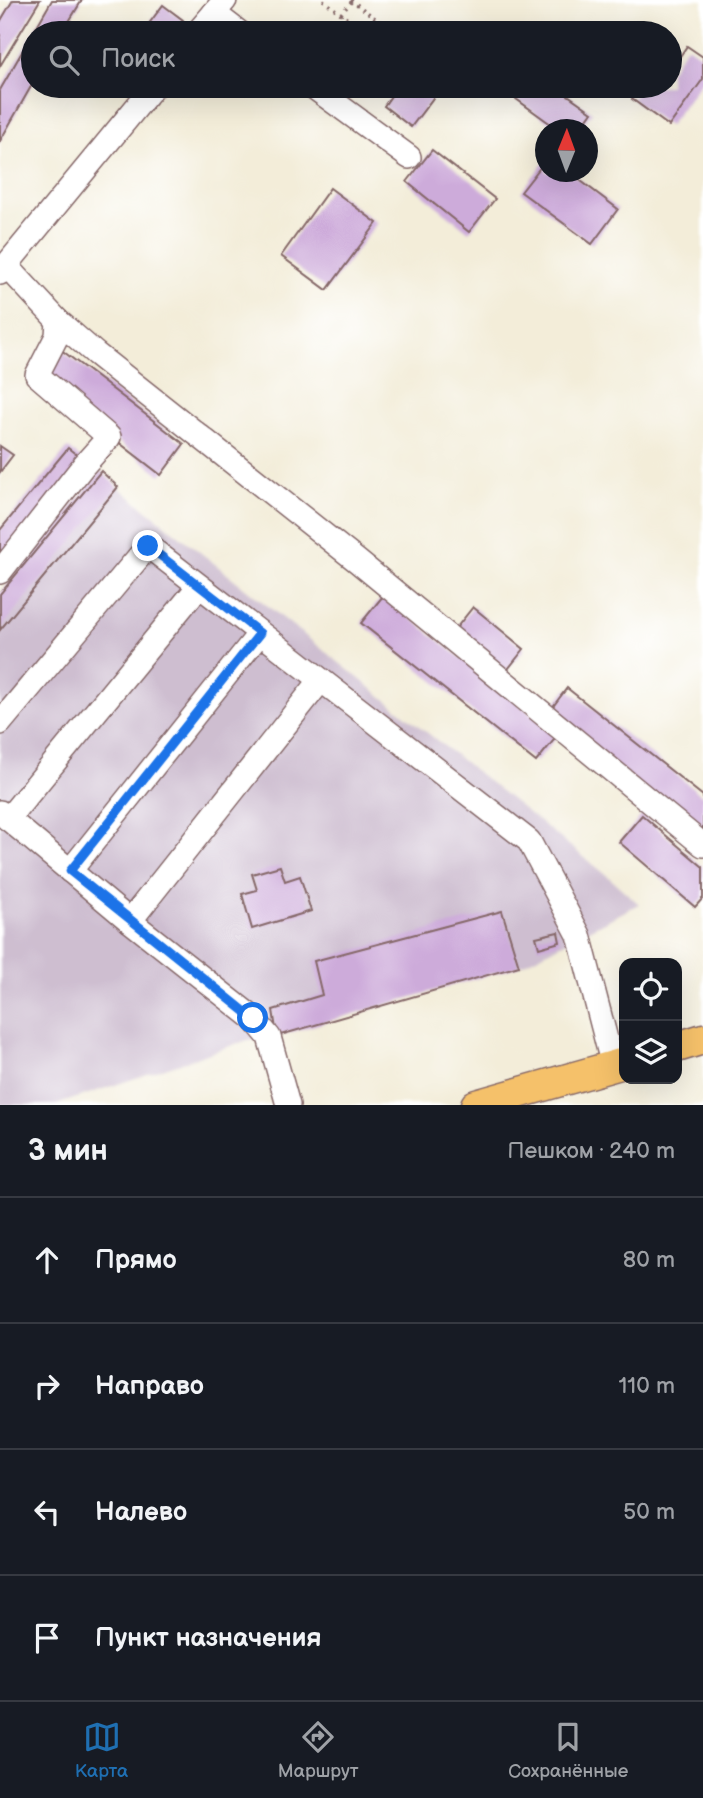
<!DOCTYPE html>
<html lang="ru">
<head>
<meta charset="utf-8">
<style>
  body { margin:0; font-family:"Balsamiq Sans",sans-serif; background:#20242c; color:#f1f3f6 }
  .controls { position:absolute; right:21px; bottom:21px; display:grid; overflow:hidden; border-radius:14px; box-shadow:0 7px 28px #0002 }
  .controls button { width:63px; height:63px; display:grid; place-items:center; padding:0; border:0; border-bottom:2px solid #363941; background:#171b24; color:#f1f3f6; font:35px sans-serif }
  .compass { position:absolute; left:535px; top:119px; width:63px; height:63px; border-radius:50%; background:#171b24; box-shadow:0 7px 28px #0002; rotate:1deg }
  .stop { position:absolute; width:21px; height:21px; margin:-16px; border:5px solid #1a73e8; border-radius:50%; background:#fff }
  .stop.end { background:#1a73e8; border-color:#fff; box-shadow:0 2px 7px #0008 }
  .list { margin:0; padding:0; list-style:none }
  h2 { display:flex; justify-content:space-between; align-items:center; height:91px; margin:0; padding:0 28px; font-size:30px }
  h2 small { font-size:23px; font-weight:400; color:#9ea1a6 }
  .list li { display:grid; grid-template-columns:46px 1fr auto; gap:21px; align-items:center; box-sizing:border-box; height:126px; padding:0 28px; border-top:2px solid #363941 }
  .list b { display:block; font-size:26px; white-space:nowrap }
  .list em { font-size:23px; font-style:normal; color:#9ea1a6 }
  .icon { flex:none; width:38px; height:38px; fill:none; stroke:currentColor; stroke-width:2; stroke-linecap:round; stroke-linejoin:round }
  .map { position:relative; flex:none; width:703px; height:1105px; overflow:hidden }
  .search { position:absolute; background:#171b24; box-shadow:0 7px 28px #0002; left:21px; right:21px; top:21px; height:77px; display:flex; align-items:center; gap:18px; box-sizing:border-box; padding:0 24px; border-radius:38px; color:#9ea1a6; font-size:26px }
  .sheet { height:595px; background:#171b24 }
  nav { display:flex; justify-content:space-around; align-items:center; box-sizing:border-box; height:98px; border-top:2px solid #363941; background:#171b24; font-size:19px; color:#9ea1a6 }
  nav a { display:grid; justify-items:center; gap:4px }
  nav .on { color:#1f6fb2 }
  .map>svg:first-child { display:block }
  .industrial { fill:#cebed0 }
  .building { fill:#cdabda }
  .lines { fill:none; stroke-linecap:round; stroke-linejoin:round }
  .minor-casing { stroke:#856768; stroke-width:26 }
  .major-casing { stroke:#856768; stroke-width:33 }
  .path { stroke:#856768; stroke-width:3.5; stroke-dasharray:2 5; stroke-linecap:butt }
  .minor { stroke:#fff; stroke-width:23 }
  .major { stroke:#f5c16b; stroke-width:30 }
  .route { stroke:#1a73e8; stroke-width:9 }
</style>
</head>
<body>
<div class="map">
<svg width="703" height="1105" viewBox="0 0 703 1105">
  <rect width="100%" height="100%" fill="#fff"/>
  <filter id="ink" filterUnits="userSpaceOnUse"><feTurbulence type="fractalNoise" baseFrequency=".0143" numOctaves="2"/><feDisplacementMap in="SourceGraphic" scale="14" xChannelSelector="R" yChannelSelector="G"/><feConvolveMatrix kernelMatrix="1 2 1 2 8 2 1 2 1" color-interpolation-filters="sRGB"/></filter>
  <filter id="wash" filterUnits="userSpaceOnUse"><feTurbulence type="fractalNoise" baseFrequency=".00686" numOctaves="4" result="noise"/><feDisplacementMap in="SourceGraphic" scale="28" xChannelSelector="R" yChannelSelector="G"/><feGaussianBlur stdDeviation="1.57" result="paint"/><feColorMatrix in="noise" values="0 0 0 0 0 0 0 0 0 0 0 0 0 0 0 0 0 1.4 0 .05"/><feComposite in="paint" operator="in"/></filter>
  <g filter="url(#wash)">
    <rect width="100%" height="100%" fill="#f3edd9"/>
    <polygon class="industrial" points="118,487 604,873 639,904 519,966 277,1036 248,1040 56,1105 0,1105 0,630"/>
    <g id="blocks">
      <g class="building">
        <polygon points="13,0 40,0 0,66 0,22"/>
        <polygon points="52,0 82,0 62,33 33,33 33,83 0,141 0,90"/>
        <polygon points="163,5 183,20 178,26 184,31 182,33 142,33"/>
        <polygon points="687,46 703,57 703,79 669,126 632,99 642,86 670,86 670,71"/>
        <polygon points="398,86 442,86 411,127 384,106"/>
        <polygon points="503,86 555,86 592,112 579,130 559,130 501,88"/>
        <polygon points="432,150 495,199 469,232 407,182"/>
        <polygon points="546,160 546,172 569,172 618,209 592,244 521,192"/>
        <polygon points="330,188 377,223 327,290 281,256"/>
        <polygon points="60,349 184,444 161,475 37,379"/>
        <polygon points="0,446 13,455 0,472"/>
        <polygon points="68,448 87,463 0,568 0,530"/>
        <polygon points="101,471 118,487 0,630 0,594"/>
        <polygon points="383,596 558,735 536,762 361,623"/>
        <polygon points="473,607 524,649 504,674 453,632"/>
        <polygon points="567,688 703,796 703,842 545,717"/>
        <polygon points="642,815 703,867 703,898 695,907 619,842"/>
        <polygon points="280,866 285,881 300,876 311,911 252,929 242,894 257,890 252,874"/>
        <polygon points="502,911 519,966 277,1036 273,1010 322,995 314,961"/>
        <polygon points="558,932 560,942 539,948 536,937"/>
      </g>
    </g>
  </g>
  <g filter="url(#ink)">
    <use href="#blocks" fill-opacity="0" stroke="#856768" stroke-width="2"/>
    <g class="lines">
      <defs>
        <g id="minor">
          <polyline points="214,13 240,33"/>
          <polyline points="197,33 225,0"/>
          <polyline points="312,86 409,157"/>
          <polyline points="6,265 58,321 96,354 356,560 703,845"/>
          <polyline points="0,273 154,86"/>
          <polyline points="0,572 84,465 109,437 37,375 57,336 58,321"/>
          <polyline points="0,723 148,546 529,841 579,935 613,1066"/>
          <polyline points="0,812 130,921 253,1018 269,1037 288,1105"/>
          <polyline points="8,819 199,586"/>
          <polyline points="70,871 260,633"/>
          <polyline points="130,921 321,680"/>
        </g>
        <g id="major">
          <polyline points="677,1047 703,1039"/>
          <polyline points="476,1105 624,1063"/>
        </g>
      </defs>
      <use href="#minor" class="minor-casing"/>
      <use href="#major" class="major-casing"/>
      <g class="path">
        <polyline points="323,0 366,33"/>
        <polyline points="351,0 395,33"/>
        <polyline points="341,14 352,1"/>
      </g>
      <use href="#minor" class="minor"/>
      <use href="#major" class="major"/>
    </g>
  </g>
  <g class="lines" filter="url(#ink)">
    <polyline class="route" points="148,546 260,633 70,871 253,1018"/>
  </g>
</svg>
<div class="controls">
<button><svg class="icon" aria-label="locate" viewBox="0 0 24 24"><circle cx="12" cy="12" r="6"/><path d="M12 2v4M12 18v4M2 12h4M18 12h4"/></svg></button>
<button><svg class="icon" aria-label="layers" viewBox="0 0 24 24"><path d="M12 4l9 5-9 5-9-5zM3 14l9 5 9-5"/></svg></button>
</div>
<svg class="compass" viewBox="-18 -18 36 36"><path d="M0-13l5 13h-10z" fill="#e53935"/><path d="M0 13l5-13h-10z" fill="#9ea1a6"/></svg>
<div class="stop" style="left:253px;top:1018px"></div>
<div class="stop end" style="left:148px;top:546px"></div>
<div class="search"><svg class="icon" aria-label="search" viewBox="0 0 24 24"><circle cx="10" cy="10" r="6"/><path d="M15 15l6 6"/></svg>Поиск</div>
</div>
<section class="sheet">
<h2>3 мин<small>Пешком · 240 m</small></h2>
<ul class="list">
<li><svg class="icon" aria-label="ahead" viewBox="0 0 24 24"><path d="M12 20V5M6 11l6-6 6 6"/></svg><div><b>Прямо</b></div><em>80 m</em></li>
<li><svg class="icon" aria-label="right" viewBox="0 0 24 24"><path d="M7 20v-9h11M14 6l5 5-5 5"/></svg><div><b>Направо</b></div><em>110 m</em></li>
<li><svg class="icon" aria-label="left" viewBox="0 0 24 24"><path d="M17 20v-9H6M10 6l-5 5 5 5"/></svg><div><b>Налево</b></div><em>50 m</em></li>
<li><svg class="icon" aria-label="arrive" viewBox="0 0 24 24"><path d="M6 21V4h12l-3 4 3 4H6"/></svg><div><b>Пункт назначения</b></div></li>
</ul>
</section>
<nav>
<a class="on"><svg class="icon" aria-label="map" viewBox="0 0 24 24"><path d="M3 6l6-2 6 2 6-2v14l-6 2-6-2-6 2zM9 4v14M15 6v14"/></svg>Карта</a>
<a><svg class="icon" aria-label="directions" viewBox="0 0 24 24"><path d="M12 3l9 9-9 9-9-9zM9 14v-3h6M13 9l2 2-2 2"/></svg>Маршрут</a>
<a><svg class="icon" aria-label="saved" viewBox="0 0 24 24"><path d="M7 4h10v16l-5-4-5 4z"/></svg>Сохранённые</a>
</nav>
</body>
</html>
